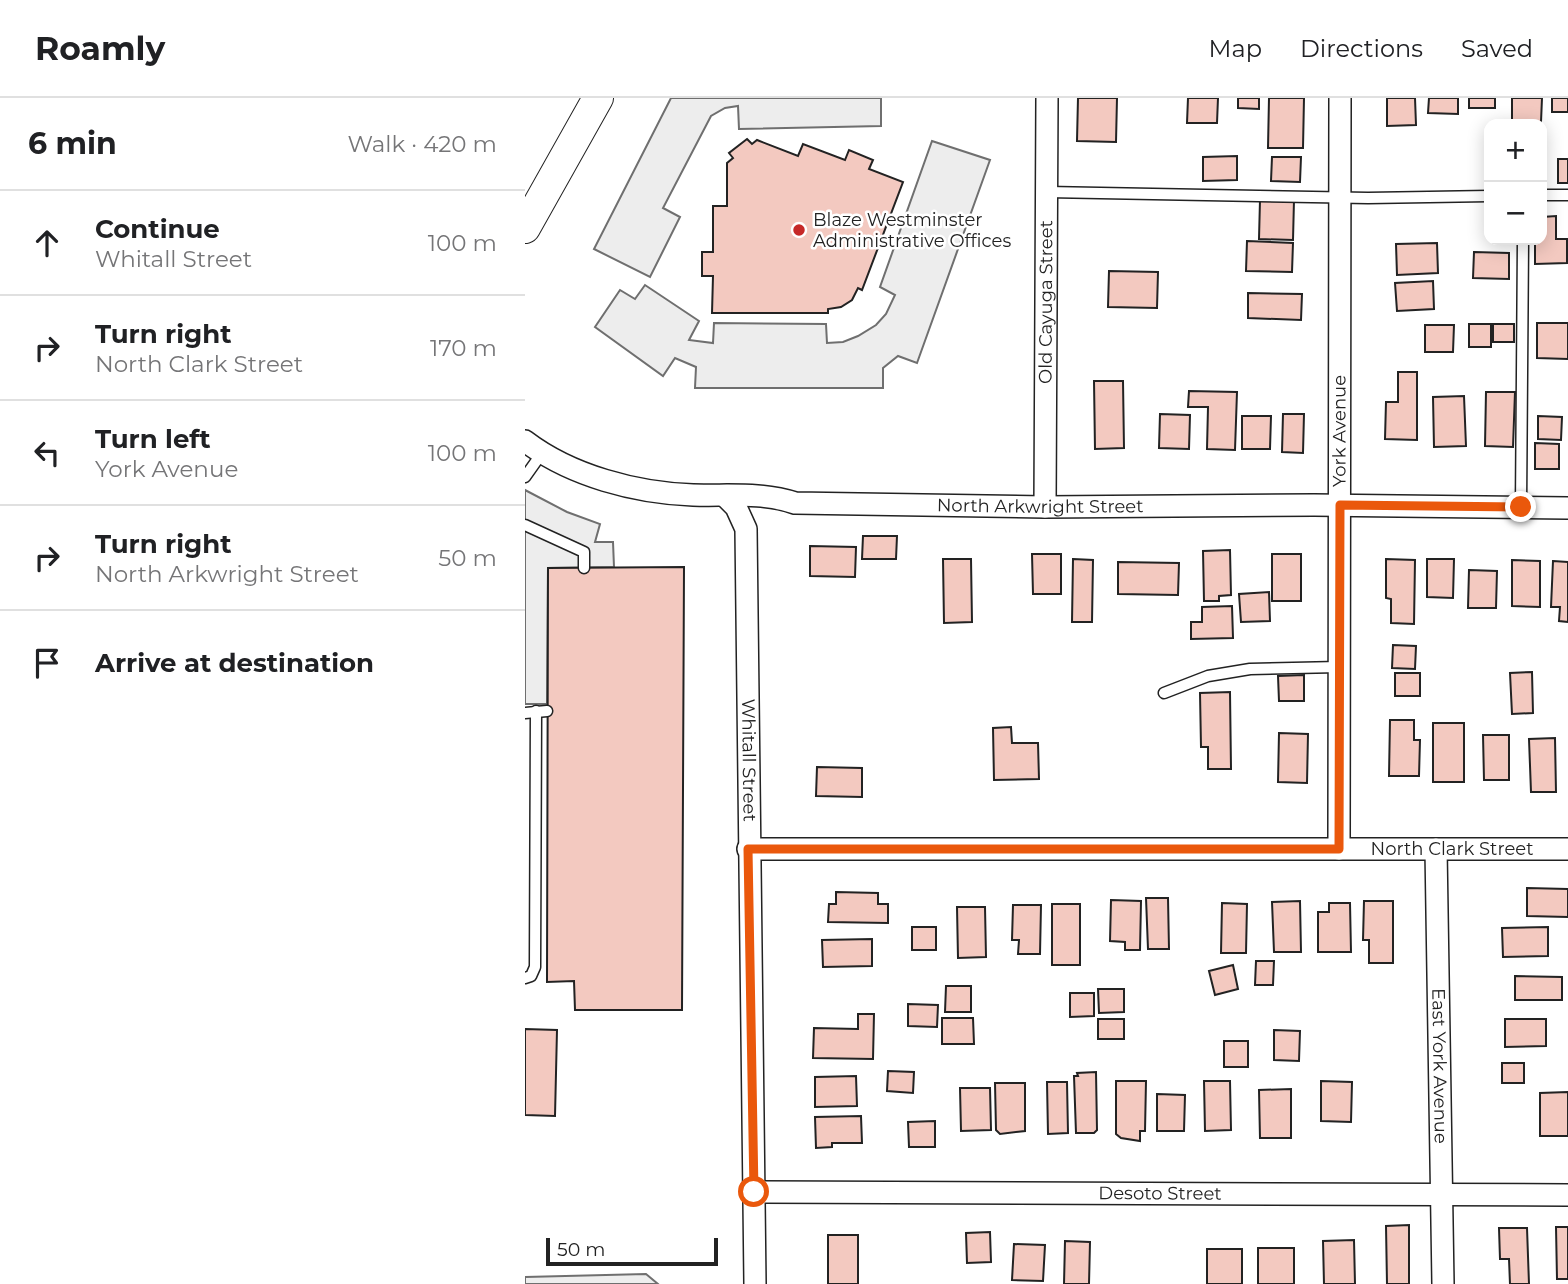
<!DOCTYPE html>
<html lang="en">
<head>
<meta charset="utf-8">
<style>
  body { margin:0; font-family:Montserrat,sans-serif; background:#f6f6f6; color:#202124 }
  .controls { position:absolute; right:21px; top:21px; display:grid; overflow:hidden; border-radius:14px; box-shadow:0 4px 18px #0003 }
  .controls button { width:63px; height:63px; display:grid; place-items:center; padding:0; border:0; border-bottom:2px solid #e0e0e0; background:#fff; color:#202124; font:35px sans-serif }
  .scale { position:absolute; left:21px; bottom:18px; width:172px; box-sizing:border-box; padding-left:7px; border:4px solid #222; border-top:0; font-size:19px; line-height:24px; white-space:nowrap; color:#222; -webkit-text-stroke:5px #fff; paint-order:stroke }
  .stop { position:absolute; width:21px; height:21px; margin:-16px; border:5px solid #ea580c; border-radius:50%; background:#fff }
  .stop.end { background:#ea580c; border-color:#fff; box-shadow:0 2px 7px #0008 }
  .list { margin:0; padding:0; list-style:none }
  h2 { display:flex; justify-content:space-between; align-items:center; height:91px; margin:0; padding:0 28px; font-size:30px }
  h2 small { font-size:23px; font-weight:400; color:#757577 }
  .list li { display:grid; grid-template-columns:46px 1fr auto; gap:21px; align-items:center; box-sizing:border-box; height:105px; padding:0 28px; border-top:2px solid #e0e0e0 }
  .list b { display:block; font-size:26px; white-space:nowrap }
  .list p { margin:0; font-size:23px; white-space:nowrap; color:#757577 }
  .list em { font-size:23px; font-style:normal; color:#757577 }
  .icon { flex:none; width:38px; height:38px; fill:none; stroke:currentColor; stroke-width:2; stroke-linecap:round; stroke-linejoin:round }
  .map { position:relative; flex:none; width:1043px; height:1186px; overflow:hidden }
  header { display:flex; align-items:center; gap:42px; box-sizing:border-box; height:98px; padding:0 35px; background:#fff; border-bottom:2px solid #e0e0e0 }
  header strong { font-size:33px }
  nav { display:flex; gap:38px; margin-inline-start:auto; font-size:24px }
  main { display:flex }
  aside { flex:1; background:#fff }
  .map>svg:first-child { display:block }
  .green { fill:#eee; stroke:#6f6f6f; stroke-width:2 }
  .parking { fill:#ededed; stroke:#6f6f6f; stroke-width:2 }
  .building { fill:#f3c9c0; stroke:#222; stroke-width:2 }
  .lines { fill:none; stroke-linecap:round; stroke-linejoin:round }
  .lane-casing { stroke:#222; stroke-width:13 }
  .street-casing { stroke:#222; stroke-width:24 }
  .secondary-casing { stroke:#222; stroke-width:32 }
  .lane { stroke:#fff; stroke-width:10 }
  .street { stroke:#fff; stroke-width:21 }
  .secondary { stroke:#fff; stroke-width:30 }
  .route { stroke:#ea580c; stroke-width:9 }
  .poi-dot { fill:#c62828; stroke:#fff; stroke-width:2.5 }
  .labels { text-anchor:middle; stroke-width:5; stroke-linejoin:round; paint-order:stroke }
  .poi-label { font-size:18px; fill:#222; stroke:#fff; text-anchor:start }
  .street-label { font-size:18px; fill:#222; stroke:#fff }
</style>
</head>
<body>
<header>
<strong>Roamly</strong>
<nav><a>Map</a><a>Directions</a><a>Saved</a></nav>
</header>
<main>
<aside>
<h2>6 min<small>Walk · 420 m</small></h2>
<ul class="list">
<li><svg class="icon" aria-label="ahead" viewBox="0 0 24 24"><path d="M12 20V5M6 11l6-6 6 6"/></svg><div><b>Continue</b><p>Whitall Street</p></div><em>100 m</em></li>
<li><svg class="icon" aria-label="right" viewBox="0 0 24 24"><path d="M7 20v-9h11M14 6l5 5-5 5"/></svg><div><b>Turn right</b><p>North Clark Street</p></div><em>170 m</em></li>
<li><svg class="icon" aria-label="left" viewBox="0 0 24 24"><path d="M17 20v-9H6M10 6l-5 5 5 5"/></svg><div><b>Turn left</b><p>York Avenue</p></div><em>100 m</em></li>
<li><svg class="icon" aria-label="right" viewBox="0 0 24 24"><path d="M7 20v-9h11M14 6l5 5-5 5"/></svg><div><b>Turn right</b><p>North Arkwright Street</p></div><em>50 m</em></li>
<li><svg class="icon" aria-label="arrive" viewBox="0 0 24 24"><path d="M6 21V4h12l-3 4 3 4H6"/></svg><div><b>Arrive at destination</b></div></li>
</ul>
</aside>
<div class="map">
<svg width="1043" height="1186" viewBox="0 0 1043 1186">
  <rect width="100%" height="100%" fill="#fff"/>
  <polygon class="green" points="121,1176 133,1186 0,1186 0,1179"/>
  <g class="parking">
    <polygon points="146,0 356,0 356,28 214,31 213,8 200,10 186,18 138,110 155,119 125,179 69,151"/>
    <polygon points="407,43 465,62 392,265 373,258 358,270 358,290 170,290 171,269 150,260 138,278 70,229 95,192 110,201 120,187 174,223 164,242 188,245 189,225 301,226 302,245 318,244 333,238 351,227 361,216 370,197 355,189"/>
    <polygon points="0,392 42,414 75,426 70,444 88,444 89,469 23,470 22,606 0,606"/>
  </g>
  <g class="building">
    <polygon points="553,0 592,0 591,44 552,43"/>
    <polygon points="663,0 693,0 692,25 662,25"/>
    <polygon points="713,0 734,0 734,11 713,10"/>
    <polygon points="744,0 779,0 778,50 743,50"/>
    <polygon points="862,0 890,0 891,27 862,28"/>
    <polygon points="904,0 933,0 933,16 903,15"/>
    <rect x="944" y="0" width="26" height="10"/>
    <polygon points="987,0 1017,0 1016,24 987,23"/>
    <rect x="1027" y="0" width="16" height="14"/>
    <polygon points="222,41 227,46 232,42 273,58 278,46 320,62 324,52 348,62 344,71 378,84 337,192 333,190 327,202 316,209 303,211 303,215 187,215 188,178 177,178 177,154 188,154 188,108 202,108 202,65 208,60 204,55"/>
    <polygon points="712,58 712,82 678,83 678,59"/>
    <polygon points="747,59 776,59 775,84 746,83"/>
    <rect x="1033" y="61" width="10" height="24"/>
    <polygon points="735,102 769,102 768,142 734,141"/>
    <polygon points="1031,118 1031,141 1042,141 1042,165 1010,166 1010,142 1017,142 1017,119"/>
    <polygon points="722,143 768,145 767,174 721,173"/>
    <polygon points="912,145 913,175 872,177 871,146"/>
    <polygon points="949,154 984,155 984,181 948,180"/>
    <polygon points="584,173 633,174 632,210 583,209"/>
    <polygon points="908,183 909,211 872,213 870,185"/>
    <polygon points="723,195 777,196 776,222 723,220"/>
    <polygon points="1012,225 1043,225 1043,261 1012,260"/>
    <rect x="944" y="226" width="22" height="23"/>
    <rect x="968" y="226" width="21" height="18"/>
    <polygon points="900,227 929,227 928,254 900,254"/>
    <polygon points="873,274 892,274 892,342 860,341 861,304 873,304"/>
    <polygon points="569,283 598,283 599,350 570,351"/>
    <polygon points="664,293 712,294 710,352 682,351 683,309 663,309"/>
    <polygon points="961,294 990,294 988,349 960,348"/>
    <polygon points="939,298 941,348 909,349 908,299"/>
    <polygon points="635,316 665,317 664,351 634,350"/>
    <polygon points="758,316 779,316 778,355 757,354"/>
    <polygon points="717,318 746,318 745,351 717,351"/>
    <polygon points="1013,318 1037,319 1036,342 1013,341"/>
    <polygon points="1010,345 1034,346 1034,371 1010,371"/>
    <polygon points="338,438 372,438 371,461 337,461"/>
    <polygon points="285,448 331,449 330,479 285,478"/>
    <polygon points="705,452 706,497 694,498 694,503 679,503 678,453"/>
    <polygon points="507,456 536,456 536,496 508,496"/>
    <rect x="747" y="456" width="29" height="47"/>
    <polygon points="418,461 446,461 447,524 419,525"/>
    <polygon points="548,461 568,462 567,524 547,524"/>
    <polygon points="861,461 890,462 889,526 866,525 866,501 861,500"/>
    <polygon points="902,461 929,461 928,500 902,499"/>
    <polygon points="987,462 1015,463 1015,509 987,508"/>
    <polygon points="1028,463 1043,464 1043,524 1034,523 1035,509 1026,509"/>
    <polygon points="593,464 654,465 653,497 593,496"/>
    <polygon points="159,469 157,912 50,912 49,883 22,884 23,470"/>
    <polygon points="944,472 972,473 971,510 943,510"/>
    <polygon points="744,494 745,523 716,524 714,496"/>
    <polygon points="707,508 708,540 666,541 666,524 677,524 677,509"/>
    <polygon points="868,547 891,548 890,571 867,570"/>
    <polygon points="1007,574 1008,615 987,616 985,575"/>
    <rect x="870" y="575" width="25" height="23"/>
    <polygon points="779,577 779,603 754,603 753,578"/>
    <polygon points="705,594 706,671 683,671 683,649 676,649 675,595"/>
    <polygon points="865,622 889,622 889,642 895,642 894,678 864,678"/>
    <rect x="908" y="625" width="31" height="59"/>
    <polygon points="486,629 487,645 513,645 514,681 469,682 468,630"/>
    <polygon points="754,635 783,636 782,685 753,684"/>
    <polygon points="958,637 984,637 984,682 959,682"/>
    <polygon points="1030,640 1031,694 1006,694 1004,641"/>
    <polygon points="292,669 337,670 337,699 291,698"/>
    <polygon points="1002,790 1043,791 1043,819 1002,818"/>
    <polygon points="311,794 353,795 353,806 363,806 363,825 303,824 304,806 311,806"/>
    <polygon points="621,800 643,800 644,851 623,851"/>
    <polygon points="586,802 616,803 615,852 600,852 600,844 585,843"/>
    <polygon points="775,803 776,854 749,854 747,804"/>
    <polygon points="839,803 868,803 868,865 844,865 844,842 838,842"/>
    <polygon points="697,805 722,806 721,855 696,855"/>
    <polygon points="804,805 825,805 826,854 793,854 793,814 804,814"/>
    <rect x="527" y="806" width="28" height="61"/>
    <polygon points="488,807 516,807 515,856 493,856 494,842 487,842"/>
    <polygon points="432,809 460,809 461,859 433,860"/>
    <rect x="387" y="829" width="24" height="23"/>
    <polygon points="1023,829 1023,858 978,859 977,830"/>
    <polygon points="347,841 347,868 298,869 297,842"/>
    <polygon points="731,863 749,863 748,887 730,887"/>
    <polygon points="708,867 713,891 690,897 684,873"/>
    <polygon points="990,878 1037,879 1037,902 990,902"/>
    <polygon points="421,888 446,888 446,914 420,914"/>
    <polygon points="573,891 599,891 599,914 574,915"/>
    <polygon points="545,895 569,895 569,918 545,919"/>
    <polygon points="383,906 413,907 412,929 383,928"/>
    <polygon points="333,916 349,916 348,961 288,960 289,930 333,931"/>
    <polygon points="417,920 448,920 449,946 417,946"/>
    <rect x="573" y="921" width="26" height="20"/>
    <polygon points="980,921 1021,921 1021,948 980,949"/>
    <polygon points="0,931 32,932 30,1018 0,1017"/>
    <polygon points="749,932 775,933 774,963 749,962"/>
    <rect x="699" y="943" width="24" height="26"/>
    <rect x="977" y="965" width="22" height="20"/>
    <polygon points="363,973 389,974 388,995 362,993"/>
    <polygon points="571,974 572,1032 569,1035 551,1035 549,978 553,978 552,975"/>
    <polygon points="331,978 332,1008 290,1009 290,979"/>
    <polygon points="591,983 621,983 620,1033 615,1033 615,1043 596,1040 591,1036"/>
    <polygon points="679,983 705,983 706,1032 680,1033"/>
    <polygon points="796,983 827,984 826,1024 796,1023"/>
    <polygon points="522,984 542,984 543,1035 523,1036"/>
    <polygon points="470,985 500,985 500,1033 475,1036 471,1032"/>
    <polygon points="435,990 465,990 466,1032 436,1033"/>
    <polygon points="766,991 766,1040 735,1040 734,992"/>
    <polygon points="1043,994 1043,1038 1015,1038 1015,995"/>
    <polygon points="632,996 660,997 659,1033 632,1033"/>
    <polygon points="336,1018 337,1045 307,1045 307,1049 291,1050 290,1019"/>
    <polygon points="410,1023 410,1049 384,1049 383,1024"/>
    <polygon points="884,1127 884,1186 862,1186 861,1128"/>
    <polygon points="1031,1129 1043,1129 1043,1181 1032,1181"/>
    <polygon points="974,1130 1002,1130 1004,1186 985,1186 984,1161 975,1161"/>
    <polygon points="465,1134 466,1164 442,1165 441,1135"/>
    <rect x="303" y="1137" width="30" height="49"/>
    <polygon points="829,1142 830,1186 799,1186 798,1143"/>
    <polygon points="540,1143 565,1144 564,1186 539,1186"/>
    <polygon points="489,1146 520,1147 518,1183 487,1182"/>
    <rect x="733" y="1150" width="36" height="36"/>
    <rect x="682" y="1151" width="35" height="35"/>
  </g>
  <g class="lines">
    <defs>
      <g id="lane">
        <polyline points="522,94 843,100 964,98"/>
        <polyline points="1017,97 1043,97"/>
        <polyline points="0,379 17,355"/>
        <polyline points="996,409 998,142"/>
        <polyline points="0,427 59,454 59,470"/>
        <polyline points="639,595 683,578 725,571 814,569"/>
        <polyline points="0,615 22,613"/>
        <polyline points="0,880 6,878 10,869 11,613"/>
      </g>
      <g id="street">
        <path id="s1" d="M 0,343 C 46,378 111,395 168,397 C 203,398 237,394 270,405 L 520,409 L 789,407 L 1043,410"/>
        <path id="s2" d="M 200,398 L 211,409 L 221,431 L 230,1186"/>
        <path id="s3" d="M 520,409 L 522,0"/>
        <path id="s4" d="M 223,751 L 1043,751"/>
        <path id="s5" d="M 814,751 L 815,0"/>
        <path id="s6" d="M 911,751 L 918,1186"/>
        <path id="s7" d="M 229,1094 L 1043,1097"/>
      </g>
      <polyline id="secondary" points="0,130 73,0"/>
    </defs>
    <use href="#lane" class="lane-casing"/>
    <use href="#street" class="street-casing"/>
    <use href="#secondary" class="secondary-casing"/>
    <use href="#lane" class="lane"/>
    <use href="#street" class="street"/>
    <use href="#secondary" class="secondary"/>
  </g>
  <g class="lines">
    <polyline class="route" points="229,1094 223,751 814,751 815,407 996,409"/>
  </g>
  <circle class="poi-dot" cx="274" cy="132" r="7"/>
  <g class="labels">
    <g class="poi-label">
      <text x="288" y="128">Blaze Westminster<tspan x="288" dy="21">Administrative Offices</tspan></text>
    </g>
    <g class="street-label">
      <text dy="6" stroke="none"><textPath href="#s3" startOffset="205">Old Cayuga Street</textPath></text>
      <text dy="6" stroke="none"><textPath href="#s5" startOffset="418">York Avenue</textPath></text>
      <text dy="6" stroke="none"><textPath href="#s1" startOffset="527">North Arkwright Street</textPath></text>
      <text dy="6" stroke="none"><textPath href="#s2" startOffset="271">Whitall Street</textPath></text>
      <text dy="6" stroke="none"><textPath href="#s4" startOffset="704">North Clark Street</textPath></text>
      <text dy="6" stroke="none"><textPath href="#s6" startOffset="217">East York Avenue</textPath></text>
      <text dy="6" stroke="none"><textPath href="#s7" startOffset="406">Desoto Street</textPath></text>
    </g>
  </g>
</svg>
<div class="controls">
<button>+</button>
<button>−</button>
</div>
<div class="scale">50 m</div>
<div class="stop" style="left:229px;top:1094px"></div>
<div class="stop end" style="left:996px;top:409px"></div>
</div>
</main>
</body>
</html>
